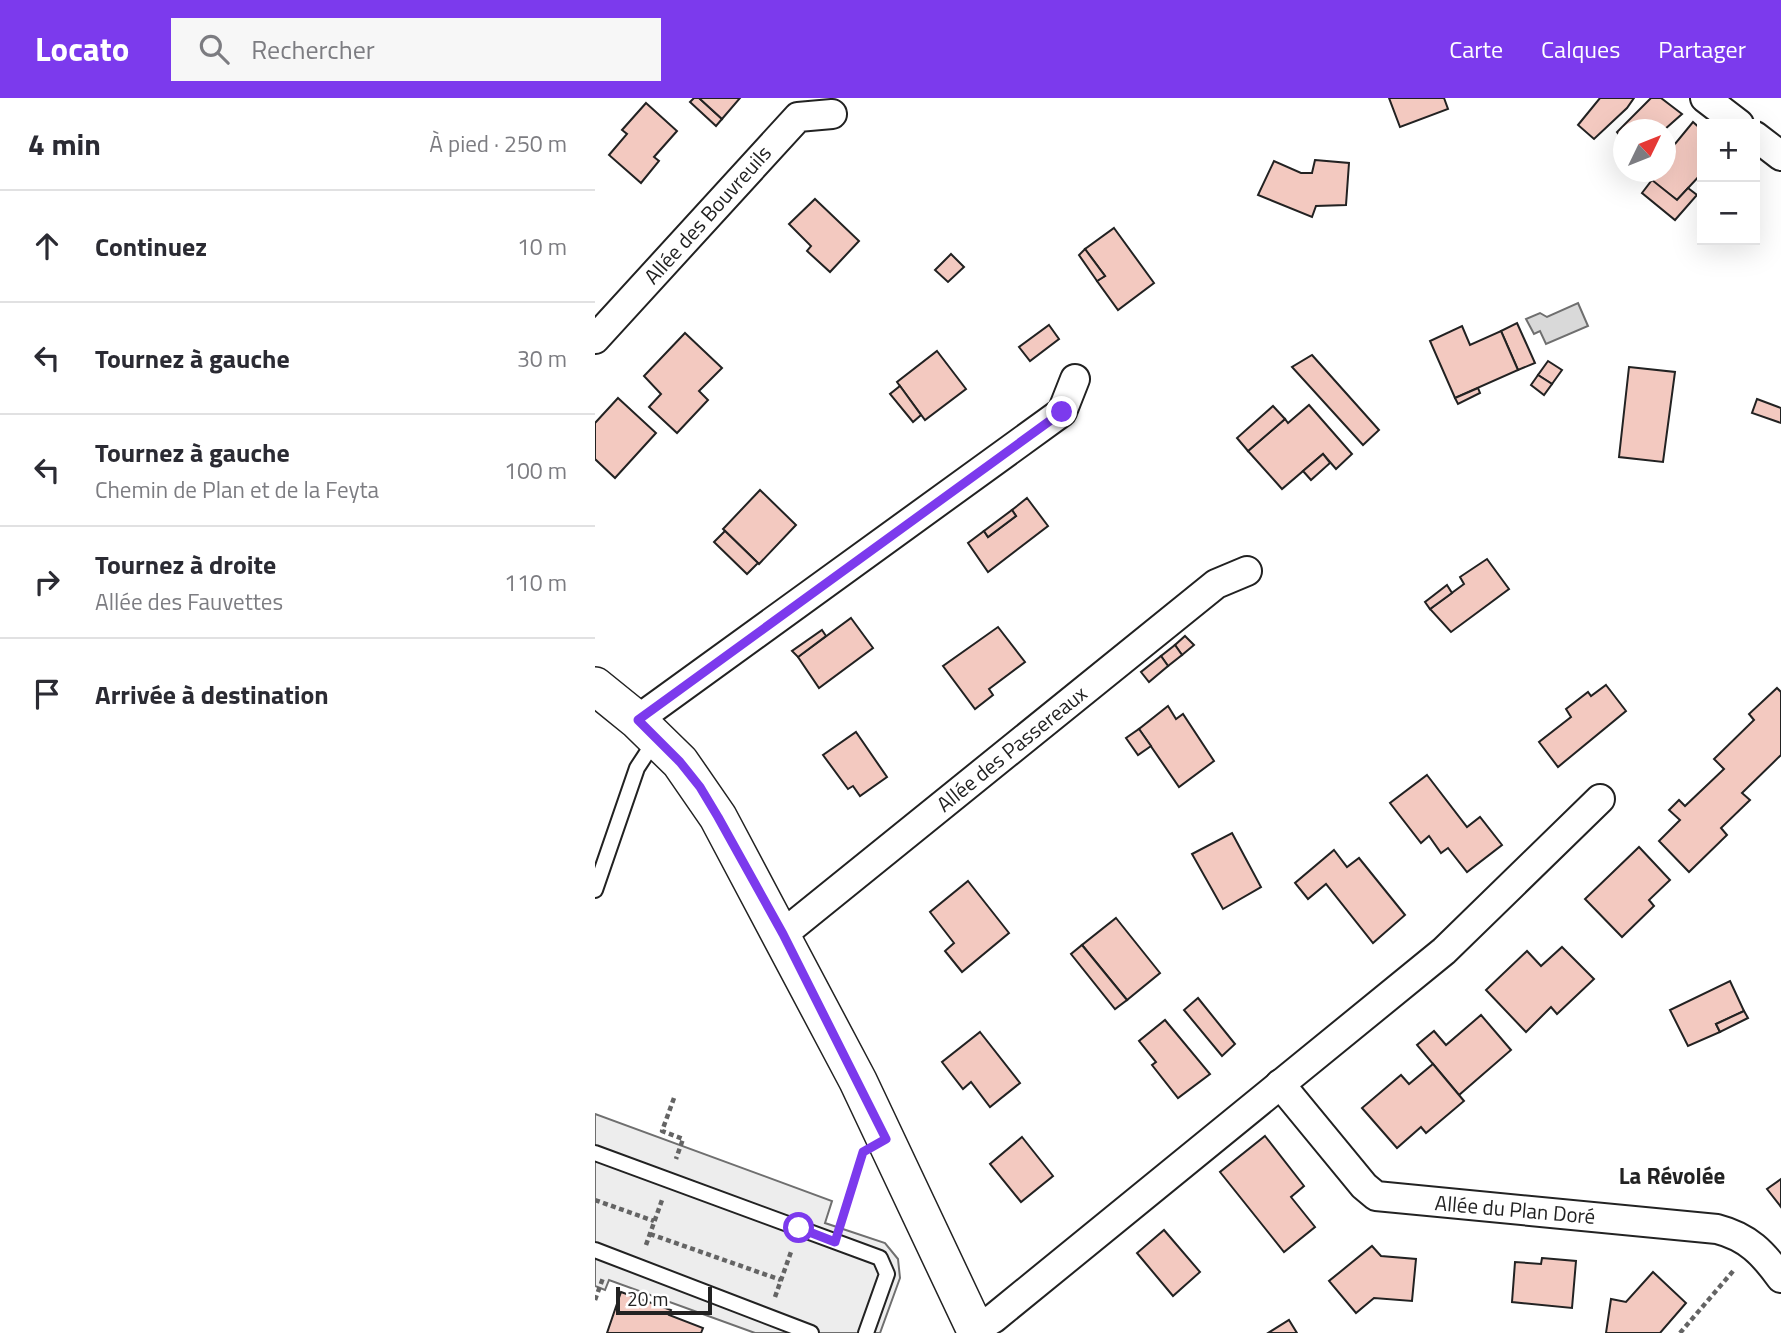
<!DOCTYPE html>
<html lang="fr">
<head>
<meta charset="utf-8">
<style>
  body { margin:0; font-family:"Titillium Web",sans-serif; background:#f7f7f7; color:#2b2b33 }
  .controls { position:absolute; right:21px; top:21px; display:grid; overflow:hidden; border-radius:0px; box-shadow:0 7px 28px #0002 }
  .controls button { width:63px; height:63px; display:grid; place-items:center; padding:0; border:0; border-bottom:2px solid #e1e1e2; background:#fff; color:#2b2b33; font:35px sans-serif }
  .compass { position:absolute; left:1018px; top:21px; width:63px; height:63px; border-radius:50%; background:#fff; box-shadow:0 7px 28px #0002; rotate:47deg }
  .scale { position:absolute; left:21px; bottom:18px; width:96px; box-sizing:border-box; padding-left:7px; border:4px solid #222; border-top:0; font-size:19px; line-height:24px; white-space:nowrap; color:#222; -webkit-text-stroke:5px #fff; paint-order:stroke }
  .stop { position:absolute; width:21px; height:21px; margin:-16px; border:5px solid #7c3aed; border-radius:50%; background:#fff }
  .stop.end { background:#7c3aed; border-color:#fff; box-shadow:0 2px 7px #0008 }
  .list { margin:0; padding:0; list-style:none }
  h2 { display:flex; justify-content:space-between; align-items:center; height:91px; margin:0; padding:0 28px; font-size:30px }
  h2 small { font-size:23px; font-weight:400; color:#7c7c81 }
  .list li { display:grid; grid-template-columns:46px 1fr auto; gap:21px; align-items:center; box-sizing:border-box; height:112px; padding:0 28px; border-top:2px solid #e1e1e2 }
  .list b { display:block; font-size:26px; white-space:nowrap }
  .list p { margin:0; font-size:23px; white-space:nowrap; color:#7c7c81 }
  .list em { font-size:23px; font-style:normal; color:#7c7c81 }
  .icon { flex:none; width:38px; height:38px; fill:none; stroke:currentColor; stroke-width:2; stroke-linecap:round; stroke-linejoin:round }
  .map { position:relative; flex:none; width:1186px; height:1235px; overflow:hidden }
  header { display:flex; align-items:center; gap:42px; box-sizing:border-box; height:98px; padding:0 35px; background:#7c3aed; color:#fff }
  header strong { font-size:33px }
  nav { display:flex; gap:38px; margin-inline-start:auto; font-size:24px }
  .search { width:490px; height:63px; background:#f7f7f7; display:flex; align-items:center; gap:18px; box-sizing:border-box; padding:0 24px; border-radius:0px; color:#7c7c81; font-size:26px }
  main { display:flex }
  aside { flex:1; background:#fff }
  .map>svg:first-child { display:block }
  .parking { fill:#ededed; stroke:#6f6f6f; stroke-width:2 }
  .water { fill:#d9d9d9; stroke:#6f6f6f; stroke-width:2 }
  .building { fill:#f3c9c0; stroke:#222; stroke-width:2 }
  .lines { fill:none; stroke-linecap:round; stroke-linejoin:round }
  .service-casing { stroke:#222; stroke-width:18 }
  .minor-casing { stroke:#222; stroke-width:32 }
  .tertiary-casing { stroke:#222; stroke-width:40 }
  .path { stroke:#646464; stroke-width:4.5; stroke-dasharray:5 3.5; stroke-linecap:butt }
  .service { stroke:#fff; stroke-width:14 }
  .minor { stroke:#fff; stroke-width:28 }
  .tertiary { stroke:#fff; stroke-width:37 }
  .route { stroke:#7c3aed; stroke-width:9 }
  .labels { text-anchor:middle; stroke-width:5; stroke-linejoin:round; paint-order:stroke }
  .street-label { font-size:21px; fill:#222; stroke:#fff }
  .neighbourhood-label { font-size:23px; font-weight:bold; fill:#222; stroke:#fff }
</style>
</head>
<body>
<header>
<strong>Locato</strong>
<div class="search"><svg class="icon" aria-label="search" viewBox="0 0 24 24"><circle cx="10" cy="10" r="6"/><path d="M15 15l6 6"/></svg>Rechercher</div>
<nav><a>Carte</a><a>Calques</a><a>Partager</a></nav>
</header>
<main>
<aside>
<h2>4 min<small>À pied · 250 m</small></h2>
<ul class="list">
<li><svg class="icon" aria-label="ahead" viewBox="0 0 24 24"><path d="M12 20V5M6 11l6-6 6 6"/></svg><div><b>Continuez</b></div><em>10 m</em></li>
<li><svg class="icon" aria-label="left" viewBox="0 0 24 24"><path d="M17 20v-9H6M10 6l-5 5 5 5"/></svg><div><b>Tournez à gauche</b></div><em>30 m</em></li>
<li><svg class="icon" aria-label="left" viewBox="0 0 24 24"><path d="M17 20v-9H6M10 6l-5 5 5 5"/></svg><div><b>Tournez à gauche</b><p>Chemin de Plan et de la Feyta</p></div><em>100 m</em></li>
<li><svg class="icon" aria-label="right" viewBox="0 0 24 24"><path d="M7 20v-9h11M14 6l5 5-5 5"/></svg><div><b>Tournez à droite</b><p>Allée des Fauvettes</p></div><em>110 m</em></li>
<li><svg class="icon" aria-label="arrive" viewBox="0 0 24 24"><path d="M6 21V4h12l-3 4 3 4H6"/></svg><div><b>Arrivée à destination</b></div></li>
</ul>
</aside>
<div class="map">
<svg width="1186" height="1235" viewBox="0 0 1186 1235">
  <rect width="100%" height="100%" fill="#fff"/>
  <polygon class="parking" points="0,1016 237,1103 230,1125 290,1145 303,1161 305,1180 285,1235 160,1235 14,1182 10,1192 0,1188"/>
  <polygon class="water" points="983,205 993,228 951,246 945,233 939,236 931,221 945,215 952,219"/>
  <g class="building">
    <polygon points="99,0 104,0 127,21 121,28 95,4"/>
    <polygon points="104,0 145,0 127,21"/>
    <polygon points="794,0 849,0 853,11 805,29"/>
    <polygon points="1005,0 1039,0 1032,10 999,41 983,27"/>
    <polygon points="1056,0 1066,0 1087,16 1069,32 1028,32 1028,42 1022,34"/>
    <polygon points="51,5 82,33 59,59 64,63 46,85 14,57 32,36 27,32"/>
    <polygon points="1098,24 1107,32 1107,75 1082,102 1053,80 1058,74 1070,74 1070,58"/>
    <polygon points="720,62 754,65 751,107 721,108 717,119 663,97 679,63 706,75 717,75"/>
    <polygon points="1057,82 1082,102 1093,90 1102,97 1080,122 1047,95"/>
    <polygon points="220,101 264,143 235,174 212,153 216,148 194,126"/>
    <polygon points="519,130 559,185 523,212 502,183 510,178 490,151"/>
    <polygon points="490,151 510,178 502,183 484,157"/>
    <polygon points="356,156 369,169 353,184 340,172"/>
    <polygon points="922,225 940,265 923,272 906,233"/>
    <polygon points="454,227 464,241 435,263 424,249"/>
    <polygon points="867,228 875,247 906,233 923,272 860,300 835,243"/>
    <polygon points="90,235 127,270 104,293 113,302 82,335 54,309 66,296 49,278"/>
    <polygon points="342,253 371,291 330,322 302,284"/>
    <polygon points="717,257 784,332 768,347 697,269"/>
    <polygon points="953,263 967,272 957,286 943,277"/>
    <polygon points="1034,269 1080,274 1068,364 1024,359"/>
    <polygon points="943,277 957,286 949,297 936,287"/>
    <polygon points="305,288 326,317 318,324 295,296"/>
    <polygon points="883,290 885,295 863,306 860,300"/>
    <polygon points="23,300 61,335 20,380 0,361 0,325"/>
    <polygon points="1162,301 1186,310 1186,325 1157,315"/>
    <polygon points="714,307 757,356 741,371 728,356 687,391 653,353 690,321 693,325"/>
    <polygon points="678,308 690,321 653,353 642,340"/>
    <polygon points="728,356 735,365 716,382 708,373"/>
    <polygon points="165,392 201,427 164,466 128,431"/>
    <polygon points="432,400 453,428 393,474 373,445 389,433 393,439 421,418 417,412"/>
    <polygon points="417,412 421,418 393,439 389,433"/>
    <polygon points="130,433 163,465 152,476 119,444"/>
    <polygon points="892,461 914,491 856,534 835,511 869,486 865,479"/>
    <polygon points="852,487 857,495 835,511 830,504"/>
    <polygon points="256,520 278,550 224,590 203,559"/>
    <polygon points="403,529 430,564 394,591 398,597 380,611 348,568"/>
    <polygon points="227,532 231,538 203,559 197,553"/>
    <polygon points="590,538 599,547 587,557 580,547"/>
    <polygon points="580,547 587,557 573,568 566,558"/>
    <polygon points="566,558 573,568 554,584 546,574"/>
    <polygon points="1011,587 1031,613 963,669 944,644 976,619 971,611 993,594 996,598"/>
    <polygon points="1182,590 1186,594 1186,657 1147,695 1155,702 1126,730 1132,737 1094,774 1064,743 1085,722 1074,712 1084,702 1090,708 1129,671 1119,661 1159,622 1154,616"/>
    <polygon points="573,608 581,621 588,616 619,663 584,689 544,631"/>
    <polygon points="544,631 556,648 543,657 531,640"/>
    <polygon points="261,634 292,679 265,698 258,688 253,691 228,657"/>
    <polygon points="832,677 872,729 885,719 907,747 872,774 853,750 846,755 834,738 826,745 795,705"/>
    <polygon points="637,735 666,789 628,811 597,756"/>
    <polygon points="1044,749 1075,782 1054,802 1059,808 1027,839 990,801"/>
    <polygon points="739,752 752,769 764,760 810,817 778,845 731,786 713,801 700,785"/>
    <polygon points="373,783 414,835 367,874 350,853 359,845 335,814"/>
    <polygon points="521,820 565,875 532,902 487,847"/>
    <polygon points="487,847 532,902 520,911 476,856"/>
    <polygon points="967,849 999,881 962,916 956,909 931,934 891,892 932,853 946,868"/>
    <polygon points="1135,883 1149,913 1121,926 1125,934 1093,948 1075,912"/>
    <polygon points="603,900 640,946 627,958 589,912"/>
    <polygon points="1149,913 1153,920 1125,934 1121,926"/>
    <polygon points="886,917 916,952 864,997 822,947 839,933 851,947"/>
    <polygon points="570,922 615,976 583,1000 557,967 561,964 544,943"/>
    <polygon points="385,934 425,985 395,1009 376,984 368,991 347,964"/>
    <polygon points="838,966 869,1003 831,1035 826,1029 802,1050 767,1010 806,977 814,986"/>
    <polygon points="670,1038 709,1088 696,1099 720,1129 689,1154 625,1074"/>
    <polygon points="427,1039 458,1078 426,1104 395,1066"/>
    <polygon points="1186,1081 1186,1109 1172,1091"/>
    <polygon points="569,1132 605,1174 578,1198 542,1155"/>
    <polygon points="777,1148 786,1158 821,1161 817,1203 779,1200 761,1215 734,1183"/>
    <polygon points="947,1160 981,1163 977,1210 917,1204 920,1164 946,1166"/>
    <polygon points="1058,1174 1091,1205 1065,1235 1011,1235 1016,1201 1031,1204"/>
    <polygon points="26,1194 76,1212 74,1217 108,1230 106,1235 12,1235"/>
    <polygon points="694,1222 702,1235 673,1235"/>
  </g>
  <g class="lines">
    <defs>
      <g id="service">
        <polyline points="0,792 42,670 61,641"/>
        <polyline points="0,1055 285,1160 292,1176 271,1235"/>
        <polyline points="0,1152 216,1235"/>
      </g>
      <g id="minor">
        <polyline points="1110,0 1144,26"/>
        <polyline points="1160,38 1186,58"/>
        <polyline points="0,241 203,19 237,16"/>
        <polyline points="42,622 467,314 480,281"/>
        <polyline points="188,836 621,486 652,473"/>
        <path d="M 685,986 L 769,1088 L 781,1098 L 1122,1131 C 1153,1139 1168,1155 1186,1180"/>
        <polyline points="381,1231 399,1220 849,853 1005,701"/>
      </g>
      <polyline id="tertiary" points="0,588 42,622 85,664 123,719 263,983 382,1235"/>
    </defs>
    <use href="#service" class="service-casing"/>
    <use href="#minor" class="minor-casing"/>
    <use href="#tertiary" class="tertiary-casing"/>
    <g class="path">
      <polyline points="79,1000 67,1033 88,1041 81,1061"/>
      <polyline points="0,1102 59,1123"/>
      <polyline points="246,1123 264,1068"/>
      <polyline points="55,1136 186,1182"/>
      <polyline points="51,1147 67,1102"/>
      <polyline points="180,1199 197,1151"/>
      <polyline points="0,1202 8,1180"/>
      <polyline points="1085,1235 1139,1172"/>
    </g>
    <use href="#service" class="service"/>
    <use href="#minor" class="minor"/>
    <use href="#tertiary" class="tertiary"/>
  </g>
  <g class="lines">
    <polyline class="route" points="204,1130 240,1144 268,1054 291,1041 188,836 123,719 105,689 85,664 43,622 467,314"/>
  </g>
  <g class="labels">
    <g class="street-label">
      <text transform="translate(113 117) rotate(-48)" y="7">Allée des Bouvreuils</text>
      <text transform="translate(417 651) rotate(-39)" y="7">Allée des Passereaux</text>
      <text transform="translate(920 1112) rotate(5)" y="7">Allée du Plan Doré</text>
    </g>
    <g class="neighbourhood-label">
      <text x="1077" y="1086">La Révolée</text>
    </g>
  </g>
</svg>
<div class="controls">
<button>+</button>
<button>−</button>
</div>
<svg class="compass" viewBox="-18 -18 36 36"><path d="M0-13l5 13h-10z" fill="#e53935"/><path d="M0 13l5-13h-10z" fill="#7c7c81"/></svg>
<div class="scale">20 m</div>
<div class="stop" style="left:204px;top:1130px"></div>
<div class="stop end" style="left:467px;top:314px"></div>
</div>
</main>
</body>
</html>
